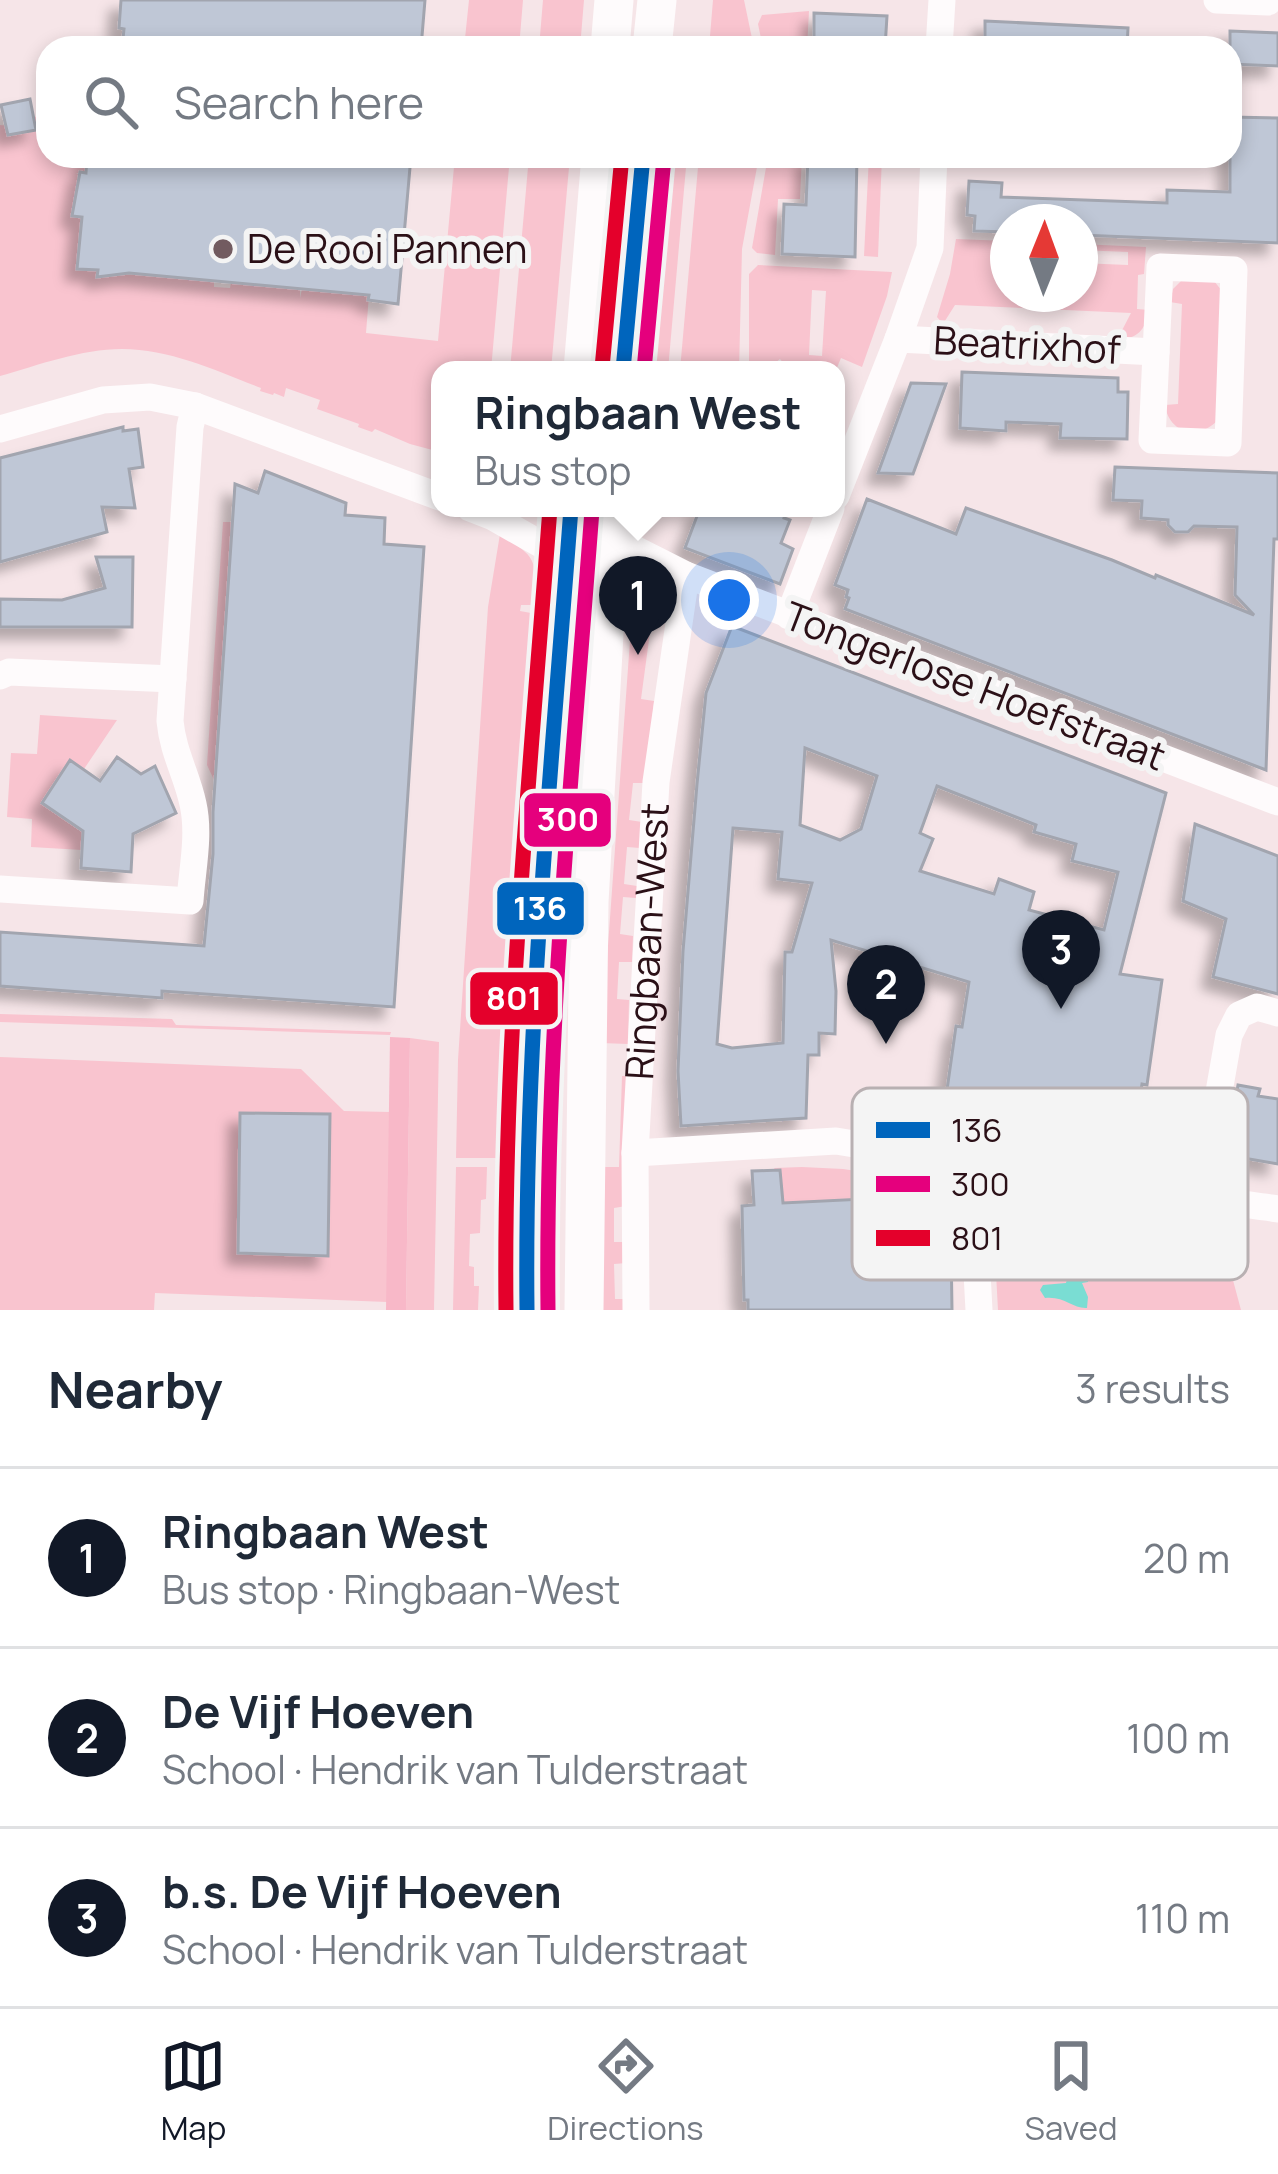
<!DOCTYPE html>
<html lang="en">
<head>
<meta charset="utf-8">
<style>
  body { margin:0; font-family:Manrope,sans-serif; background:#f6f6f7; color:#1f2937 }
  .compass { position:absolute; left:990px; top:204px; width:108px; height:108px; border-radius:50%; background:#fff; box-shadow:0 6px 18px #0003; rotate:1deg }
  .you { position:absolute; left:729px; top:600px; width:42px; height:42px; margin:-30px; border:9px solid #fff; border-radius:50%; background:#1a73e8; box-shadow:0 0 0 18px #1a73e833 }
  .badge { display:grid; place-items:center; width:78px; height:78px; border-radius:50%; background:#111827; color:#fff; font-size:39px; font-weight:700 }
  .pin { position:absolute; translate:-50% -99px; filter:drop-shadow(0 3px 6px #0008) }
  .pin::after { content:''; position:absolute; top:63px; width:42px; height:36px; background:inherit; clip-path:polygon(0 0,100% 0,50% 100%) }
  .popup { position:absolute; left:431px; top:361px; width:414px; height:156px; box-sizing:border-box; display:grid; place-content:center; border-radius:24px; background:#fff; filter:drop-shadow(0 3px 9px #0005); font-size:39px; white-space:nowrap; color:#747a83 }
  .popup b { font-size:45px; color:#1f2937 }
  .popup::after { content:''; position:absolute; left:50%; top:100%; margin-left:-24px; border:24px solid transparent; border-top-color:#fff }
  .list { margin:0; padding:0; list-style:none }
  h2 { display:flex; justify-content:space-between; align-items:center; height:156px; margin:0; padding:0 48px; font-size:51px }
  h2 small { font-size:39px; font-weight:400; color:#747a83 }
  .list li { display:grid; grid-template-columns:78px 1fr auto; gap:36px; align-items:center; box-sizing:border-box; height:180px; padding:0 48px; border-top:3px solid #e0e1e3 }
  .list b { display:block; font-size:45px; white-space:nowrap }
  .list p { margin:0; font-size:39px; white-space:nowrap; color:#747a83 }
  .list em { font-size:39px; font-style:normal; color:#747a83 }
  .icon { flex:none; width:66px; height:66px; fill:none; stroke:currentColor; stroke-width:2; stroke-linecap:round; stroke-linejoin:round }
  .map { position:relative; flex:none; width:1278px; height:1310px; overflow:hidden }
  .search { position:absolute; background:#fff; box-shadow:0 6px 18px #0003; left:36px; right:36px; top:36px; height:132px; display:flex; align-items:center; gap:30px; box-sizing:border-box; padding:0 42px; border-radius:36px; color:#747a83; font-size:45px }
  .sheet { height:696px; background:#fff }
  nav { display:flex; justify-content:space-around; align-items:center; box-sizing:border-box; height:168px; border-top:3px solid #e0e1e3; background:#fff; font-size:33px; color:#747a83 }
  nav a { display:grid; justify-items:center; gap:6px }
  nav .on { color:#111827 }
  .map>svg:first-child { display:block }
  .green { fill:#f9c4cf; fill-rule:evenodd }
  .forest { fill:#f8b8c8 }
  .water { fill:#7addd3 }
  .building { fill:#bfc7d6; stroke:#a2a5af; stroke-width:3; fill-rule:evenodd; filter:url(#shadow) }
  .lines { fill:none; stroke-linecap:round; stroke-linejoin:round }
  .minor { stroke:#fefbfc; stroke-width:27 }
  .secondary { stroke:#fefbfc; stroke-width:39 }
  .bus-1-casing { stroke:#f4f4f4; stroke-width:24 }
  .bus-2-casing { stroke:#f4f4f4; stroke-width:24 }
  .bus-3-casing { stroke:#f4f4f4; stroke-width:24 }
  .bus-1 { stroke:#0065bd; stroke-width:15 }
  .bus-2 { stroke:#e5007d; stroke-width:15 }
  .bus-3 { stroke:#e4002b; stroke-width:15 }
  .poi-dot { fill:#725b60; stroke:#f4f4f4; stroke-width:4.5 }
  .labels { text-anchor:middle; stroke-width:12; stroke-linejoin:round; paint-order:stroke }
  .poi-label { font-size:39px; fill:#2b1017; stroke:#f4f4f4; text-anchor:start }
  .street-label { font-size:39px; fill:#2b1017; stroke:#f4f4f4 }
  .key { fill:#f4f4f4; stroke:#b8b0b2; stroke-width:3 }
  .key-label { font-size:33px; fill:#2b1017 }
  .line-badge { stroke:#f4f4f4; stroke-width:4.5 }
  .badge-label { font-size:33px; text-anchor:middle; font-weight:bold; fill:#fff }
</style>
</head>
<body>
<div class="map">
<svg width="1278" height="1310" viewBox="0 0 1278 1310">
  <defs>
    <filter id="shadow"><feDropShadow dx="-11" dy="11" stdDeviation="6" flood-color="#0004"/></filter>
  </defs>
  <rect width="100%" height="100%" fill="#f6e5e8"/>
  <g class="green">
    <polygon points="469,0 523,0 519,48 464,48"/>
    <polygon points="543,0 584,0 580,48 539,48"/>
    <polygon points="713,0 744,0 754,48 709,48"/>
    <polygon points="809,11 807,48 763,48 758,24 762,15"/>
    <path d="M 48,115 L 48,156 L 87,156 L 89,173 L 76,173 L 78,174 L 75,214 L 72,216 L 103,219 L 101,234 L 80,232 L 77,269 L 98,270 L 98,277 L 129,273 L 214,281 L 214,287 L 230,288 L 231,283 L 300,289 L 300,298 L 302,289 L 369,295 L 366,333 L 438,341 L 455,156 L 510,156 L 491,370 L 440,370 L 440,452 L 410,444 L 375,429 L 372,432 L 358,427 L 359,424 L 317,409 L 320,400 L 286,388 L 284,397 L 274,393 L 273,395 L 260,391 L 261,388 C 217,371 170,349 122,349 C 81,349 39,365 0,376 L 0,125 L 36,129 L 34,117 Z"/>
    <polygon points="529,156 570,156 551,370 510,370"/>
    <polygon points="671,156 687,156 668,370 652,370"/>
    <polygon points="699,156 759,156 742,249 739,370 680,370"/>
    <polygon points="768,156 802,156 800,199 778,199 775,255 757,253 752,248"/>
    <polygon points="869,156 882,156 878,257 864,256"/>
    <path d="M 956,239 L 1008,241 L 1008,294 L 1080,294 L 1080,263 L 1128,265 L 1128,252 L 1080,250 L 1080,244 L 1146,247 L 1144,274 L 1138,275 L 1137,309 L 1149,310 C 1145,331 1138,338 1117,340 L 1131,313 L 955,305 L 943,324 L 937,317 L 950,274 Z"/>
    <path d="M 758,265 L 892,272 L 887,296 L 862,367 L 841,358 L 836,370 L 789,370 L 780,359 L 771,366 L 774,370 L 749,370 L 749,274 ZM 812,290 L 826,291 L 822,356 L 809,355 Z"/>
    <path d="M 1182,280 L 1214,281 L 1222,291 L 1216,422 C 1197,440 1169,433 1165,405 L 1178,404 L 1182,304 L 1170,302 L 1173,289 Z"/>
    <polygon points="223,522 233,522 215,782 207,765"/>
    <path d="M 500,534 C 540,560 536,559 532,605 L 521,605 L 520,611 L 531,613 L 507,947 L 496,1158 L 456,1158 L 458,1060 L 488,607 Z"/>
    <polygon points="635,571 650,577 657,603 656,610 653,610 641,699 654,701 646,783 633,783 629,820 642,822 640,848 627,847 624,884 637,886 636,898 623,897 620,934 633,936 632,962 619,962 617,999 629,1000 628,1044 601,1043"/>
    <polygon points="40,715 117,720 84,769 70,761 83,831 82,850 31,847 32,819 7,817 11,753 37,754"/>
    <polygon points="0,1014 172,1019 176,1025 391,1032 390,1035 0,1022"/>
    <polygon points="410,1038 439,1042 434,1310 406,1310"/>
    <polygon points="0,1057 301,1069 344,1111 390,1112 387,1302 155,1293 154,1310 0,1310"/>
    <polygon points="622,1076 627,1076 626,1206 614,1208 614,1242 627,1242 627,1263 614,1264 615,1299 628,1299 628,1310 602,1310 598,1167 619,1167"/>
    <polygon points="993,1128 1162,1152 1162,1156 1171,1157 1171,1162 1184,1164 1183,1170 991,1143"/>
    <polygon points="456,1167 487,1167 486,1199 481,1200 480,1233 470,1234 469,1266 474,1267 474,1286 479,1286 478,1310 453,1310"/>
    <path d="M 802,1167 L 843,1169 L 945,1184 L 946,1195 L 775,1204 C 784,1187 784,1183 774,1168 Z"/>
    <polygon points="1015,1182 1231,1212 1230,1269 1241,1310 998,1310 993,1218 986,1218 985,1211 1012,1214"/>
  </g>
  <polygon class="forest" points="390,1037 410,1038 406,1310 386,1310"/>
  <path class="water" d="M 1084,1223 L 1103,1231 L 1107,1238 L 1102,1254 L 1090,1270 L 1088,1282 L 1082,1283 L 1088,1297 L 1087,1308 C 1073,1309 1065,1296 1045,1298 L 1040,1290 L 1043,1285 L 1066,1283 C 1073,1264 1066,1233 1084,1223 Z"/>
  <g class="building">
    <polygon points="121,0 425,0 421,48 122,48 124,29 119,28"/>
    <polygon points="814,13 887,16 885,48 814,48"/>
    <polygon points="985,21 1128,28 1127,48 985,48"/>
    <polygon points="1230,31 1278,33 1278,66 1230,64"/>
    <polygon points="30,99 36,130 8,135 1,105"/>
    <polygon points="1230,117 1278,118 1278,243 1080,235 1080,222 1008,222 1008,232 974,231 975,216 967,215 969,181 1002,183 1001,197 1167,203 1167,190 1230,192"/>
    <polygon points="87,156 411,156 398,304 368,300 369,295 129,273 97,277 98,270 77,269 82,217 72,216 80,172 86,173"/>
    <polygon points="808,156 857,156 855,257 782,254 784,204 806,205"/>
    <polygon points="962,372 1118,378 1118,392 1128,392 1127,439 1060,438 1061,424 1006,422 1006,431 960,428"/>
    <polygon points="911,383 946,384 913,474 878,473"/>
    <polygon points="123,427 123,431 138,429 143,467 129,469 135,508 102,507 107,532 0,562 0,458"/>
    <polygon points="1115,467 1278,473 1278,539 1274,539 1266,770 845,609 849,598 846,597 848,590 835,585 867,499 956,534 966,508 1112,560 1155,578 1156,575 1254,615 1235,595 1237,527 1194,526 1188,532 1175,532 1168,525 1168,520 1141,518 1142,501 1113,500"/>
    <polygon points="265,471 346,503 345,515 385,518 384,544 424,547 394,1007 162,991 162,998 0,986 0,932 204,946 213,854 213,812 235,484 258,493"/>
    <polygon points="700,508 787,508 784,518 790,520 781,543 793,549 780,584 685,548"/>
    <polygon points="96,557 133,557 132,627 0,627 0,599 62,600 105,588"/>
    <path d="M 732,626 L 1166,793 L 1120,974 L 1162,980 L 1147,1085 L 1142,1084 L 1132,1147 L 993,1127 L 997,1105 L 946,1097 L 956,1026 L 962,1027 L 969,982 L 831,940 L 836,991 L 835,1034 L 819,1033 L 819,1055 L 808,1055 L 806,1118 L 681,1126 L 678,1071 L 683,951 L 697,784 L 706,693 ZM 805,748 L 877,776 L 861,829 L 840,840 L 800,825 ZM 937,786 L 1036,825 L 1034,832 L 1076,844 L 1072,861 L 1118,872 L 1104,930 L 1029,910 L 1034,892 L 999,879 L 994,894 L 920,871 L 933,839 L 920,833 ZM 733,828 L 782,832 L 778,879 L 812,883 L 792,952 L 785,952 L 783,1043 L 732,1048 L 717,1044 Z"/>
    <polygon points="117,757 141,774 155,766 176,813 133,834 131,872 81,868 83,831 42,803 70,760 100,781"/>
    <polygon points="1195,824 1278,856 1278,994 1213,977 1226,919 1183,901"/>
    <polygon points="1238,1085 1260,1089 1258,1096 1278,1099 1278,1164 1226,1155"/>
    <polygon points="240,1113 330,1114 328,1256 238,1253"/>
    <polygon points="780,1170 783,1203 946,1195 949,1243 951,1243 952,1310 748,1310 748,1300 744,1300 742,1206 754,1205 752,1171"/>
  </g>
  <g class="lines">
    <g class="minor">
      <polyline points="1217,0 1268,2"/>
      <polyline points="939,48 942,0"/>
      <polygon points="1160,267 1234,270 1228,443 1152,440"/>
      <polyline points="898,339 1156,352"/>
      <polyline points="0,429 103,400 150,397 195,406 440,497"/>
      <polyline points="836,496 898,339 930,248 934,156"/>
      <polyline points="470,508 493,517 567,559"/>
      <polyline points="609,536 686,575 1278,802"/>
      <polyline points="789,616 831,508"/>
      <polyline points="0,676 9,672 173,679"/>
      <path d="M 0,889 L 190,901 C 192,870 200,835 193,804 C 187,775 173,753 170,721 L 190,427 L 195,406"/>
      <path d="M 1278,1013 L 1257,1007 L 1239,1015 L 1229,1035 L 1204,1177 C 1216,1207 1250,1204 1278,1209"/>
      <polyline points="635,1153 836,1141 945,1159 972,1180 979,1310"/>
      <path id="s1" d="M 636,1310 L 635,1153 L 656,782 L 686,575"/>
    </g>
    <g class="secondary">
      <polyline points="610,48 614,0"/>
      <polyline points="652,48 657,0"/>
      <polyline points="583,370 601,156"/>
      <polyline points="623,370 643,156"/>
      <polyline points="527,1310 526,1214 530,1061 571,508"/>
      <polyline points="584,1310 589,902 611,508"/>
    </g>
    <defs>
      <g id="bus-1">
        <polyline points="623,370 643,156"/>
        <path d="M 527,1310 C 524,1042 551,775 571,508"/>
      </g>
      <g id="bus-2">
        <polyline points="644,370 664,158"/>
        <path d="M 548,1310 C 545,1042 572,776 592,510"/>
      </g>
      <g id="bus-3">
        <polyline points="602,368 622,156"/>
        <path d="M 506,1310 C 503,1042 530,775 550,508"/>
      </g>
    </defs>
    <use href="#bus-1" class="bus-1-casing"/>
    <use href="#bus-2" class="bus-2-casing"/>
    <use href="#bus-3" class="bus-3-casing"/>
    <use href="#bus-1" class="bus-1"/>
    <use href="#bus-2" class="bus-2"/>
    <use href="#bus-3" class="bus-3"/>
  </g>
  <circle class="poi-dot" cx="223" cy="249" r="12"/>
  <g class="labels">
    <g class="poi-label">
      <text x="247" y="263">De Rooi Pannen</text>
    </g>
    <g class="street-label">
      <text transform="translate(1027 345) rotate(3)" y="14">Beatrixhof</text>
      <text transform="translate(975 686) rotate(21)" y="14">Tongerlose Hoefstraat</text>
      <text dy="14" stroke="none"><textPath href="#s1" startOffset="369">Ringbaan-West</textPath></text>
    </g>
  </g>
  <rect x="852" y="1088" width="396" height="192" rx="18" class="key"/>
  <rect x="876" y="1122" width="54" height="16" fill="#0065bd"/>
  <rect x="876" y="1176" width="54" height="16" fill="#e5007d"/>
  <rect x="876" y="1230" width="54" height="16" fill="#e4002b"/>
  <g class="key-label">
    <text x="951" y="1142">136</text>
    <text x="951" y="1196">300</text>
    <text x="951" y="1250">801</text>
  </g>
  <g class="line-badge">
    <rect x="522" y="791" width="91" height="58" rx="12" fill="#e5007d"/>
    <rect x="495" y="880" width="91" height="57" rx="12" fill="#0065bd"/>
    <rect x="468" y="970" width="92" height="57" rx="12" fill="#e4002b"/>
  </g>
  <g class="badge-label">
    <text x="568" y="831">300</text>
    <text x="540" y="920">136</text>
    <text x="514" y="1010">801</text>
  </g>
</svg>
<svg class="compass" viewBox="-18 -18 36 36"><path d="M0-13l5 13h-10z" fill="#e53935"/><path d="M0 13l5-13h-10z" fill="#747a83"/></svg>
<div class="you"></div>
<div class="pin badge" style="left:638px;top:655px">1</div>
<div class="popup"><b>Ringbaan West</b>Bus stop</div>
<div class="pin badge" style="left:886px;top:1044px">2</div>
<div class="pin badge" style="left:1061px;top:1009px">3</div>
<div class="search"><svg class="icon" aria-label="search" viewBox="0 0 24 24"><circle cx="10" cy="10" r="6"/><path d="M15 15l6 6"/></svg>Search here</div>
</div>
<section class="sheet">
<h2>Nearby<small>3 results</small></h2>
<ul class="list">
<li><span class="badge">1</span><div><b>Ringbaan West</b><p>Bus stop · Ringbaan-West</p></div><em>20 m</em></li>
<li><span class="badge">2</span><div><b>De Vijf Hoeven</b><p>School · Hendrik van Tulderstraat</p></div><em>100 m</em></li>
<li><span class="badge">3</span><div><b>b.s. De Vijf Hoeven</b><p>School · Hendrik van Tulderstraat</p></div><em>110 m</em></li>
</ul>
</section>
<nav>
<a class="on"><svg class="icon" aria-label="map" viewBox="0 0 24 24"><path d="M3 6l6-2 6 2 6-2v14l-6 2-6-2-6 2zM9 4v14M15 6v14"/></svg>Map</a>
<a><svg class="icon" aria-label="directions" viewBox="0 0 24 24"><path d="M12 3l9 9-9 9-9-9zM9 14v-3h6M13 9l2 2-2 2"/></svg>Directions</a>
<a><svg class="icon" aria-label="saved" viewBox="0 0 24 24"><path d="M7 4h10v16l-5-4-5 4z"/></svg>Saved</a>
</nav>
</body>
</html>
